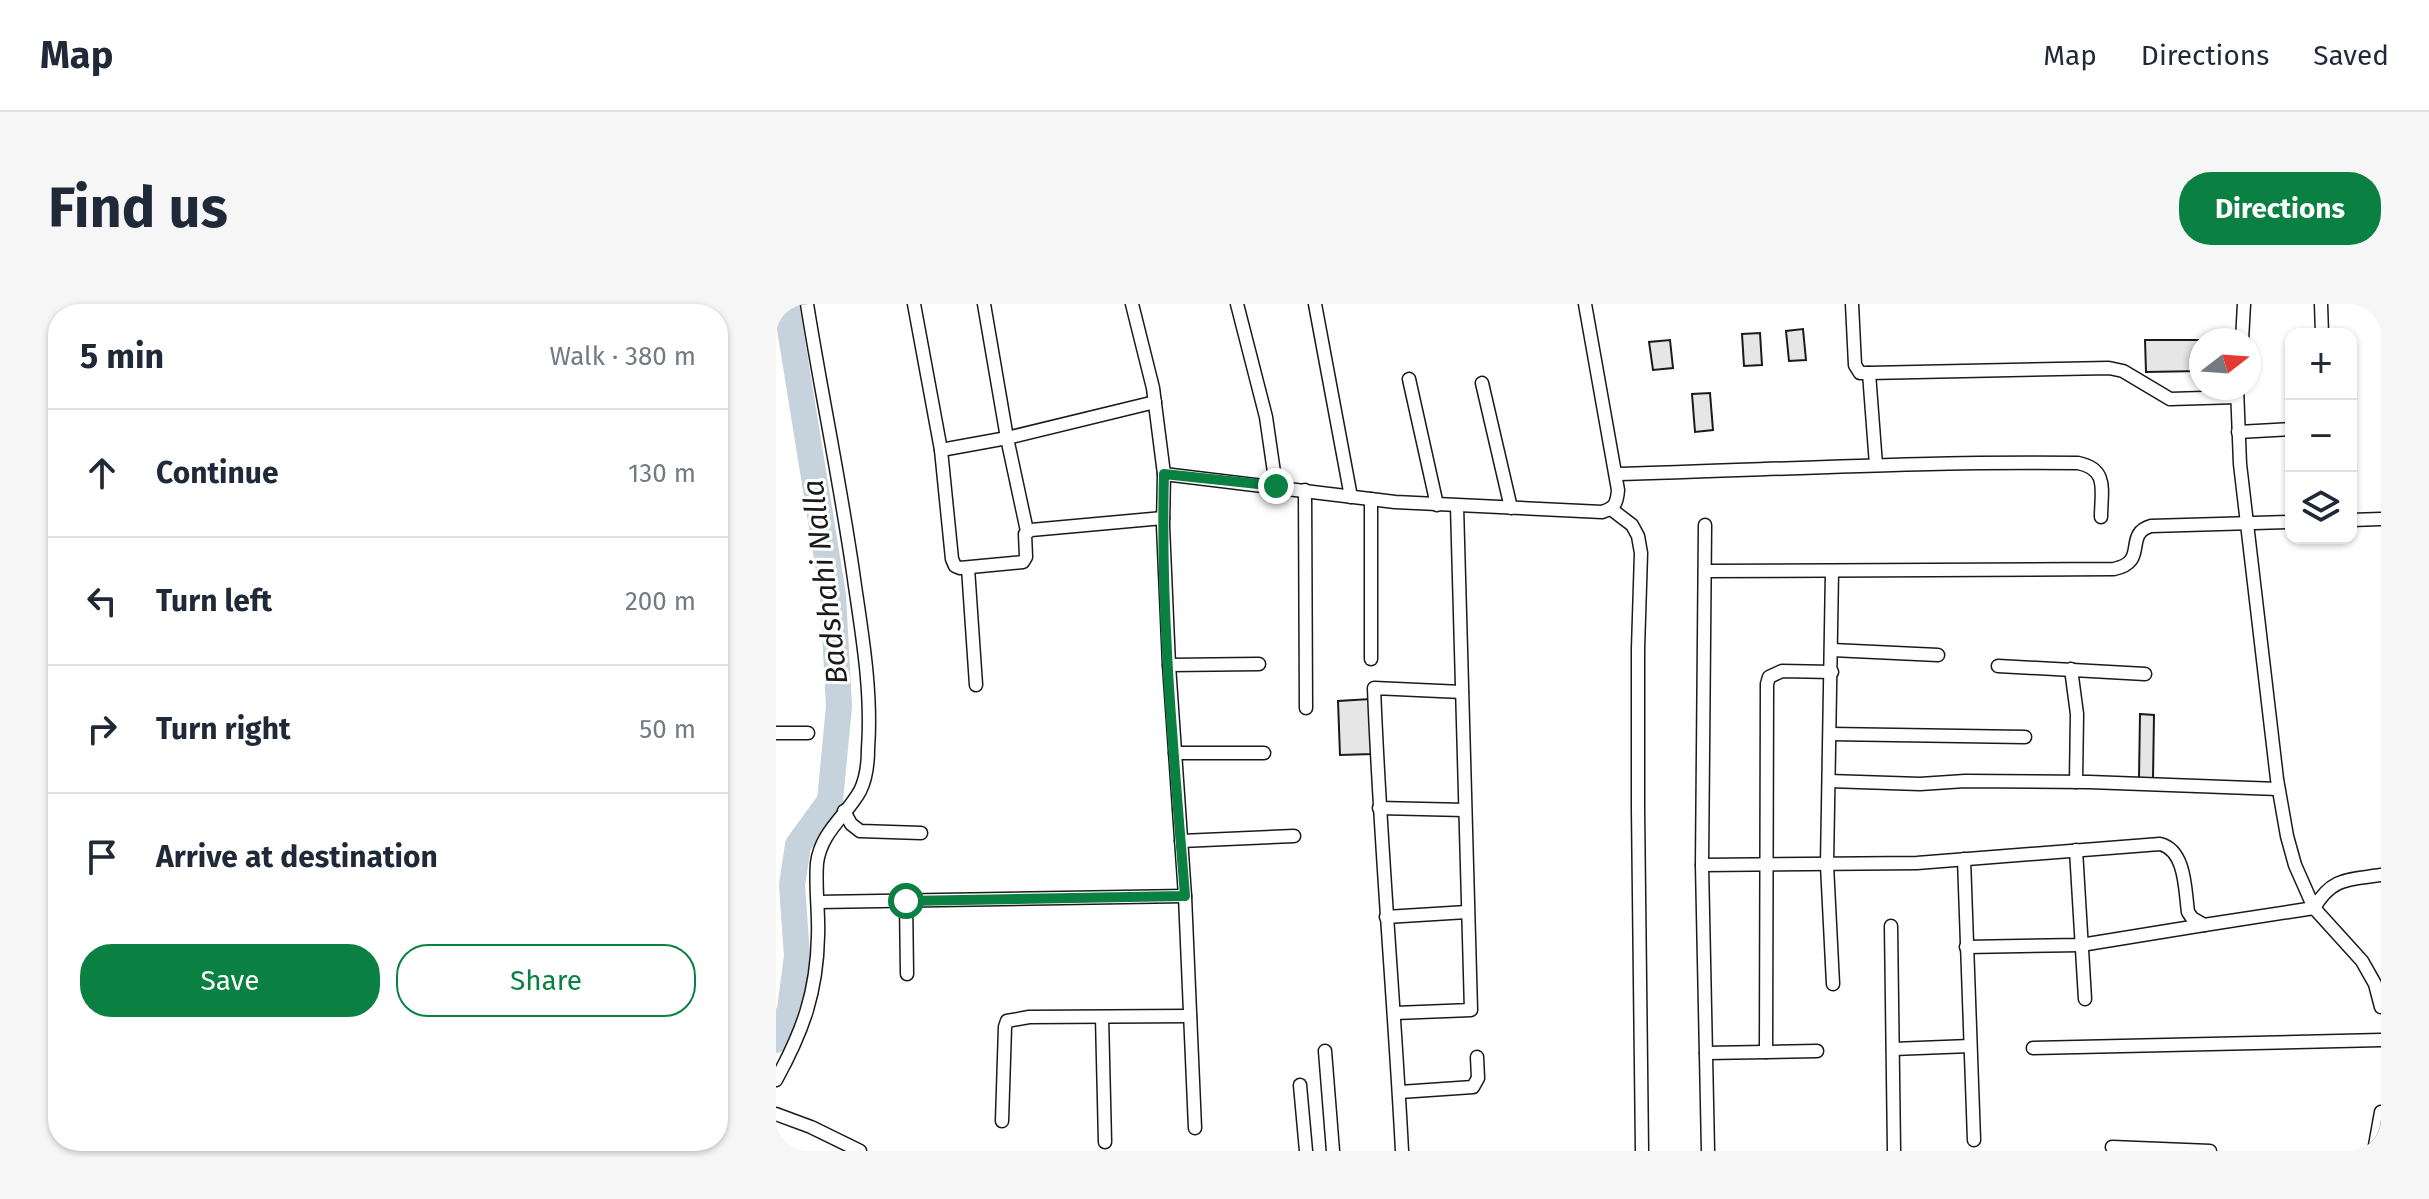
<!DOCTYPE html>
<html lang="en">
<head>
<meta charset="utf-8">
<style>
  body { margin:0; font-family:"Fira Sans",sans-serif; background:#f6f6f7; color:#1f2937 }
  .controls { position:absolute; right:24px; top:24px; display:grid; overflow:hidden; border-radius:16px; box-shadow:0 2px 6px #0004 }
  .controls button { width:72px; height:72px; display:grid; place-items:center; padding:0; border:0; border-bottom:2px solid #e0e1e3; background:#fff; color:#1f2937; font:40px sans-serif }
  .compass { position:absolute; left:1413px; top:24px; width:72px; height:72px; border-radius:50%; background:#fff; box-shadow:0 2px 6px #0004; rotate:73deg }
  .stop { position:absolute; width:24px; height:24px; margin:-18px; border:6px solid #0b8043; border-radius:50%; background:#fff }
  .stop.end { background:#0b8043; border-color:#fff; box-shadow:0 2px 8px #0008 }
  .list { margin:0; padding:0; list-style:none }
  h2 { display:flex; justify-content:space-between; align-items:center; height:104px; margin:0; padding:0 32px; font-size:34px }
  h2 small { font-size:26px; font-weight:400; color:#747a83 }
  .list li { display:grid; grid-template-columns:52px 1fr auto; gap:24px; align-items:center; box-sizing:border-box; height:128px; padding:0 32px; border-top:2px solid #e0e1e3 }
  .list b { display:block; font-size:30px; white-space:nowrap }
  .list em { font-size:26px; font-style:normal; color:#747a83 }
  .actions { display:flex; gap:16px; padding:24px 32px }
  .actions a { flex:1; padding:18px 0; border:2px solid #0b8043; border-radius:32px; text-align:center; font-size:28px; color:#0b8043 }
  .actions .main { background:#0b8043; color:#fff }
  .icon { flex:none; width:44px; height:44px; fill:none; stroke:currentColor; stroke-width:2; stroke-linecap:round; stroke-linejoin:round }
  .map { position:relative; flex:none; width:1605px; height:847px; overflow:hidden; border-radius:32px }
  header { display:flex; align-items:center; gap:48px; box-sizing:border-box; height:112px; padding:0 40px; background:#fff; border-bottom:2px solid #e0e1e3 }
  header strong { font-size:38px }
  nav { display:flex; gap:44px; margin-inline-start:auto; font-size:28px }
  .intro { display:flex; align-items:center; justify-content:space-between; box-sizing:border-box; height:192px; padding:0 48px }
  h1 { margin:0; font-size:56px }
  .button { padding:20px 36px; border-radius:32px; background:#0b8043; color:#fff; font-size:28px; font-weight:700 }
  main { display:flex; gap:48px; padding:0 48px }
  aside { flex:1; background:#fff; border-radius:32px; box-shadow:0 2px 6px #0004 }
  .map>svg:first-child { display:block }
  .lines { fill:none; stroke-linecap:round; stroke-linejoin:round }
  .river { stroke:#c6d2dc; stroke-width:26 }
  .building { fill:#e6e6e6; stroke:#1a1a1a; stroke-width:2 }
  .street-casing { stroke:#1a1a1a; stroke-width:15 }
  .street { stroke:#fff; stroke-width:12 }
  .route { stroke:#0b8043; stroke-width:10 }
  .labels { text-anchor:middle; stroke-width:6; stroke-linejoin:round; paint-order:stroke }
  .water-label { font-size:30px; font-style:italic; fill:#1a1a1a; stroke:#fff }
</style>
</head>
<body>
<header>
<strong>Map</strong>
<nav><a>Map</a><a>Directions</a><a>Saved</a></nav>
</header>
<div class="intro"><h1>Find us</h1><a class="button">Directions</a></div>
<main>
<aside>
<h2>5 min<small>Walk · 380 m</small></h2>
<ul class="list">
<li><svg class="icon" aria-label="ahead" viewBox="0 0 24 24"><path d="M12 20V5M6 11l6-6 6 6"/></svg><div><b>Continue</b></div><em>130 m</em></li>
<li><svg class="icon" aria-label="left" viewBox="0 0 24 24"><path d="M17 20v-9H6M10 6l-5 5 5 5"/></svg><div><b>Turn left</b></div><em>200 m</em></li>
<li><svg class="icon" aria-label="right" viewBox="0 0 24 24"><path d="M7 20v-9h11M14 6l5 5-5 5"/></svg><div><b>Turn right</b></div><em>50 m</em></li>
<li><svg class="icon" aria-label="arrive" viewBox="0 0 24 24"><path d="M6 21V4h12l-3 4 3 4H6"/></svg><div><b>Arrive at destination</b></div></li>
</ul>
<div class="actions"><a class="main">Save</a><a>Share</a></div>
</aside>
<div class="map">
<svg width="1605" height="847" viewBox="0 0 1605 847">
  <rect width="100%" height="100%" fill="#fff"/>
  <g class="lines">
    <polyline class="river" points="0,736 14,706 21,652 16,581 22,541 54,497 63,402 57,291 10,0"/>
  </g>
  <g class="building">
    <polygon points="1027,25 1030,56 1013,57 1010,27"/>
    <polygon points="984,29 986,61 968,62 966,30"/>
    <polygon points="894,36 897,64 877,66 873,38"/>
    <polygon points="1369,36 1435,36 1425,36 1425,67 1370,68"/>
    <polygon points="934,89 937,126 919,128 916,90"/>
    <polygon points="594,395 597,450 564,451 562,397"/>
    <polygon points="1364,410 1378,411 1377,474 1363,474"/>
  </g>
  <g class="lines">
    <defs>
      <g id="street">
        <polyline points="138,0 165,146 176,255 179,262 184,264 247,258 250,253 249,230 255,226 387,214"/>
        <polyline points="208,0 231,134 251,227"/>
        <polyline points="356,0 377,84 388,170 387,222 393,361 409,592 419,824"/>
        <polyline points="461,0 490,113 500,182"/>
        <polyline points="539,0 575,193"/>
        <polyline points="1076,0 1079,61 1084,69 1093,69 1100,161"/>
        <polyline points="1545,0 1546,30"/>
        <polyline points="1466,36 1468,0"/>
        <polyline points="1093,69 1333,64 1347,67 1394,95 1461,93"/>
        <polyline points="633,75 661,201"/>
        <polyline points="706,79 735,204"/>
        <polyline points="1461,84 1464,160 1501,475 1511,532 1519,561 1538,604 1586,657 1599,680 1605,703"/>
        <polyline points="1462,128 1515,125"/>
        <polyline points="165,146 231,134 379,98"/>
        <path d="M 388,170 L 619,198 L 826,208 C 839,204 841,199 842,186 L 809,0"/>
        <path d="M 840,170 C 994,166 1147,157 1302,159 C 1333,165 1325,187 1325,213"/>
        <polyline points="529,186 530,404"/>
        <polyline points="595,195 595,355"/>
        <polyline points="835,205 856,221 862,232 865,249 862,345 862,505 866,847"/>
        <polyline points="1575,216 1605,215"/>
        <polyline points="929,221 926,561 932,847"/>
        <polyline points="192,264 200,381"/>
        <path d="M 929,267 L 1338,265 C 1373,258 1347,230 1375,222 L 1515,218"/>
        <polyline points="1056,267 1051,561 1057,680"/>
        <polyline points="1056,346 1162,351"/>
        <polyline points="393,361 483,360"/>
        <polyline points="1222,362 1369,370"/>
        <polyline points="1295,365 1301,410 1300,478"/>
        <polyline points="0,429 32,429"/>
        <polyline points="1054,430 1249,433"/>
        <polyline points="399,449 488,449"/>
        <polyline points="1053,477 1144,480 1189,477 1313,478 1502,485"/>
        <polyline points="603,504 689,506"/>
        <polyline points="68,507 75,520 84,527 145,529"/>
        <polyline points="405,537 518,532"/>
        <polyline points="1300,546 1309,695"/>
        <polyline points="1188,555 1198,836"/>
        <path d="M 926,561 L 1141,559 L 1384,540 C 1410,546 1409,587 1412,608 L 1416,614 L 1428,621 L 1538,604 C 1556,573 1572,576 1605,571"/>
        <polyline points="130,597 131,670"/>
        <polyline points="42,598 409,592"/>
        <polyline points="610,613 691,608"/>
        <polyline points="1115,622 1118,847"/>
        <polyline points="1190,643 1305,641 1428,621"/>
        <polyline points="619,709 695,706 681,202"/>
        <polyline points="326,713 329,838"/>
        <polyline points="1257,744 1605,736"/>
        <polyline points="1117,745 1194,742"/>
        <polyline points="549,747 557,847"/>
        <polyline points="990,748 991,380 993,373 1006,367 1056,368"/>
        <polyline points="930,749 1041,747"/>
        <path d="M 0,776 C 27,727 41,688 42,632 C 43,608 39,583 41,559 C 45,528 70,512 84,487 C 90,475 92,459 92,445 C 96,390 87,336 79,282 C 66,187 46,94 31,0"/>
        <polyline points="524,781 530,847"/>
        <polyline points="624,788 697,783 702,774 701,753"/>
        <polyline points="0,810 35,823 84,847"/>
        <polyline points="226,817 229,723 231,717 253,713 414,712"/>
        <polyline points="1336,843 1434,847"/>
        <path d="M 626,847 C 618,693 604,539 598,384 L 686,388"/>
        <polyline points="1598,847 1605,808"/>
      </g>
    </defs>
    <use href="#street" class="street-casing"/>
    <use href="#street" class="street"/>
  </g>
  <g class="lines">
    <path class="route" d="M 130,597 L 409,592 C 398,452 384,310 388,170 L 500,182"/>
  </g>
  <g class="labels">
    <g class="water-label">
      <text transform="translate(49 278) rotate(-97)" y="10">Badshahi Nalla</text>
    </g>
  </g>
</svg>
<div class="controls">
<button>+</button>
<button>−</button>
<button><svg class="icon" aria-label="layers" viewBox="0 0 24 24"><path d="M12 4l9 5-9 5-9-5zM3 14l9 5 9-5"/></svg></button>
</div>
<svg class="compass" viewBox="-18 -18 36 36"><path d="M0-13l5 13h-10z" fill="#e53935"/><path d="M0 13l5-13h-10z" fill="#747a83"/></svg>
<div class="stop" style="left:130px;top:597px"></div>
<div class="stop end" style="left:500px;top:182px"></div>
</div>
</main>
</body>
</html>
